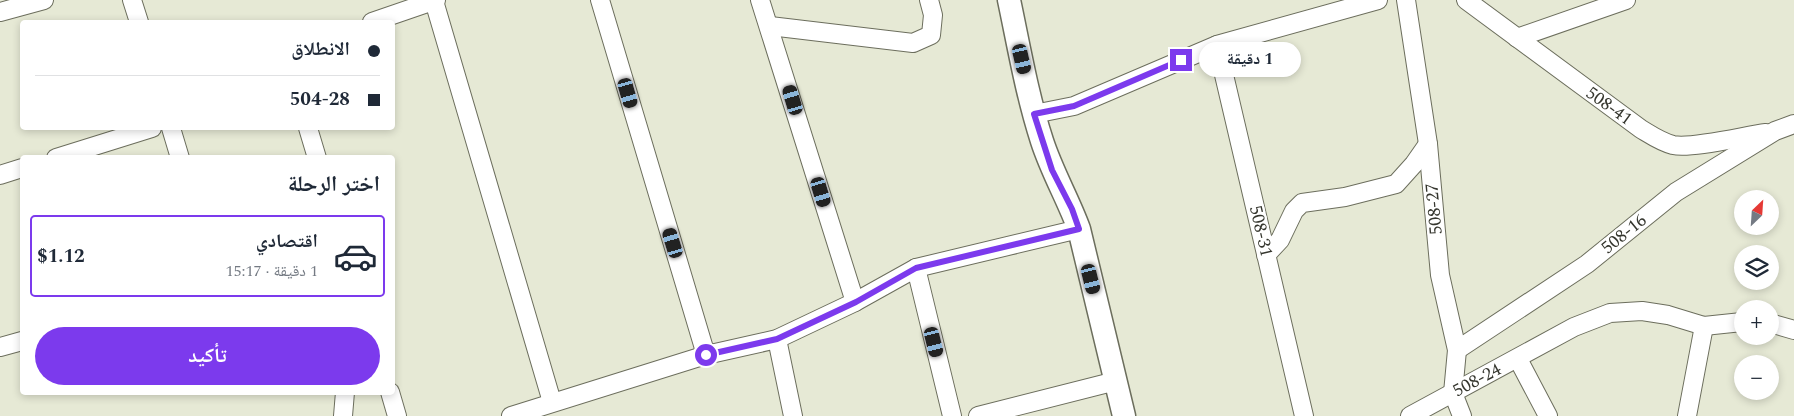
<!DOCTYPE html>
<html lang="ar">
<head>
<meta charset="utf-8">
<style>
  :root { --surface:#fff; --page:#f6f6f7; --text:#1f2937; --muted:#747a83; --line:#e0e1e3; --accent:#7c3aed }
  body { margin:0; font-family:Spectral,"Noto Naskh Arabic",serif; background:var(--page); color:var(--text); direction:rtl; height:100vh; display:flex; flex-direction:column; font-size:19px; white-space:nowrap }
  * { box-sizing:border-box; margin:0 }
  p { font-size:16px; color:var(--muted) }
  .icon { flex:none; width:28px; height:28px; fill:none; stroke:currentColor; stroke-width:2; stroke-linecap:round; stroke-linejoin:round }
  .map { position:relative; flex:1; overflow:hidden; direction:ltr }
  .panel { position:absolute; left:20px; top:155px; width:375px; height:240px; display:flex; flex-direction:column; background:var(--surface); border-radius:5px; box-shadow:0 2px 8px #0003; direction:rtl }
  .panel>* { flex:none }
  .top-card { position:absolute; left:20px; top:20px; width:375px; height:110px; border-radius:5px; box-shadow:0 2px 8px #0003; direction:rtl; display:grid; align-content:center; height:110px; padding:0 15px; background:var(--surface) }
  .needle { width:32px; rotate:25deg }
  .controls { position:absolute; left:1734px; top:190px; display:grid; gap:10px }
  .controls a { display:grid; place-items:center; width:45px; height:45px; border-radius:50%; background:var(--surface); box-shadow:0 2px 8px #0003; font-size:25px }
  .end { position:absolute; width:22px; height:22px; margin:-11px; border:6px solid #7c3aed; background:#fff; box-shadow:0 0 0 2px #fff }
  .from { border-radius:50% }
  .bubble { position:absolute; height:35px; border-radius:18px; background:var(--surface); box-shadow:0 2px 8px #0003; font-size:16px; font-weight:700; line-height:35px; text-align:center; direction:rtl }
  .car { position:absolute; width:15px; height:30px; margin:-15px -8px; border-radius:6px; box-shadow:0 0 4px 1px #0007; background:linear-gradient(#222 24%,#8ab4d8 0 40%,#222 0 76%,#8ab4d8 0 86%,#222 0) }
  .top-card b { display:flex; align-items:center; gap:18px; height:48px; font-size:19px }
  .top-card b+b { border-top:1px solid var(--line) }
  .top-card i { width:12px; height:12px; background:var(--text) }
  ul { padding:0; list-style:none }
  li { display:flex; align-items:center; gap:15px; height:82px; margin:0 10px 8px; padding:0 5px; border:2px solid transparent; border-radius:5px }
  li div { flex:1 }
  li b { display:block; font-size:19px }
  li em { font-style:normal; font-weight:700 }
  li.active { border-color:var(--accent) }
  li>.icon { width:45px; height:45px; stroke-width:1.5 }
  h2 { padding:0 15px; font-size:22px; line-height:60px }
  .action { display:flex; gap:10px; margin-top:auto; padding:10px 15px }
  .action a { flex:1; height:58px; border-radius:30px; background:var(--accent); color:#fff; font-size:20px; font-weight:700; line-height:58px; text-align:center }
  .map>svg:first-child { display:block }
</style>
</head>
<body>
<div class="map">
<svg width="1794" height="416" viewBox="0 0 1794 416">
  <rect width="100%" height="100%" fill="#e6e9d5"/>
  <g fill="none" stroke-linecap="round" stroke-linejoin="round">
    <g stroke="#6c6e5d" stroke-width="20">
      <g id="minor">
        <polyline points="132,0 139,22"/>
        <polyline points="600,0 706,355"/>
        <polyline points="760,0 855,302"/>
        <polyline points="1406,0 1428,144 1440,275 1457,350 1453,393 1462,416"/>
        <path d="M1466,0l175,129c10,6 20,13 32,16 19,4 71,-9 93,-12"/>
        <polyline points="434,1 552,402"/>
        <polyline points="0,12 44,0"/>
        <polyline points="372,22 436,0"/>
        <polyline points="770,26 913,43 931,35 933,15 929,0"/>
        <polyline points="1517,38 1626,0"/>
        <polyline points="1217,45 1304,416"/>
        <polyline points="1034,114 1074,106 1217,45 1378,0"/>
        <polyline points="171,128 180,158"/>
        <polyline points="308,128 317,158"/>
        <polyline points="56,158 152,128"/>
        <polyline points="0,175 22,168"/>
        <polyline points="1266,255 1280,240 1294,211 1302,203 1345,197 1396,184 1414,164 1428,144"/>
        <polyline points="916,268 952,416"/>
        <polyline points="1770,323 1794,330"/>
        <polyline points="777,339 793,416"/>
        <polyline points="0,347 22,341"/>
        <polyline points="1457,350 1587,264 1676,192 1775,131 1794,124"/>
        <polyline points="1518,359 1548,416"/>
        <polyline points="390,392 397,416"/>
        <polyline points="343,416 345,392"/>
        <polyline points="511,416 706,355 777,339 855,302 916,268 1079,229"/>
        <polyline points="978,416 1116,381"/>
        <polyline points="1410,416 1574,327 1610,313 1642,311 1668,315 1704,326 1742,322"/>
        <polyline points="1687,416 1704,326"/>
      </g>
    </g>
    <g stroke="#6c6e5d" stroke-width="25">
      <path id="tertiary" d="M1009,0c10,47 18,95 33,141 10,31 26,58 37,88l45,187"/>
    </g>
    <use href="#minor" stroke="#fff" stroke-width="18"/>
    <use href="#tertiary" stroke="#fff" stroke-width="22"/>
  </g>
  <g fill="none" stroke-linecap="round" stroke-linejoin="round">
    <polyline stroke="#7c3aed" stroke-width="6" points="706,355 777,339 856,302 916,268 1079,229 1072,209 1052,170 1034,114 1074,106 1181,60"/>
  </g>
  <g text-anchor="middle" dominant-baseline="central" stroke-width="4.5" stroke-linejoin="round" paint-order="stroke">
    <g font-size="18" fill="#35362e" stroke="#fff">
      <text transform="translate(1609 106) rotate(36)">508-41</text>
      <text transform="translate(1434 209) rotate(-95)">508-27</text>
      <text transform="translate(1261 231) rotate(77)">508-31</text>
      <text transform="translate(1624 234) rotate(-39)">508-16</text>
      <text transform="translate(1477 380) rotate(-28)">508-24</text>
    </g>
  </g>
</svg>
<div class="controls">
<a><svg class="needle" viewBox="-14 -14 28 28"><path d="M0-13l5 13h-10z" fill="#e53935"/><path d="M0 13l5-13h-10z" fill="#747a83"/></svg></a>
<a><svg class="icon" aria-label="layers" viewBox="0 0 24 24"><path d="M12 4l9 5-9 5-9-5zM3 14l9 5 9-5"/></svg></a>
<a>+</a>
<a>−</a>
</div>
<i class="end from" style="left:706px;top:355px"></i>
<i class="end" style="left:1181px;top:60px"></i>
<div class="bubble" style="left:1199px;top:42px;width:102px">1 دقيقة</div>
<i class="car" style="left:1022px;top:59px;rotate:167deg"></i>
<i class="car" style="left:628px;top:93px;rotate:164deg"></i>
<i class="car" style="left:793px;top:100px;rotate:343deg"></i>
<i class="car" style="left:821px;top:192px;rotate:163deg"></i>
<i class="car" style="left:673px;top:243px;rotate:343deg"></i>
<i class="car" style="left:1091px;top:279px;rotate:166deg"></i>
<i class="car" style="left:934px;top:342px;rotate:166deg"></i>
<div class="top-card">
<b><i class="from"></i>الانطلاق</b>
<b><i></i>504-28</b>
</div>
<section class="panel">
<h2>اختر الرحلة</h2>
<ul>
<li class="active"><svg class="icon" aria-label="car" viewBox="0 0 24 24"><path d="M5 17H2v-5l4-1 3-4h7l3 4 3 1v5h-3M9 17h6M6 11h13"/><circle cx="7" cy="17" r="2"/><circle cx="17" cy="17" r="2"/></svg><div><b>اقتصادي</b><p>1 دقيقة · 15:17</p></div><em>$1.12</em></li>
</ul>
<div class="action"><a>تأكيد</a></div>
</section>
</div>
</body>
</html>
